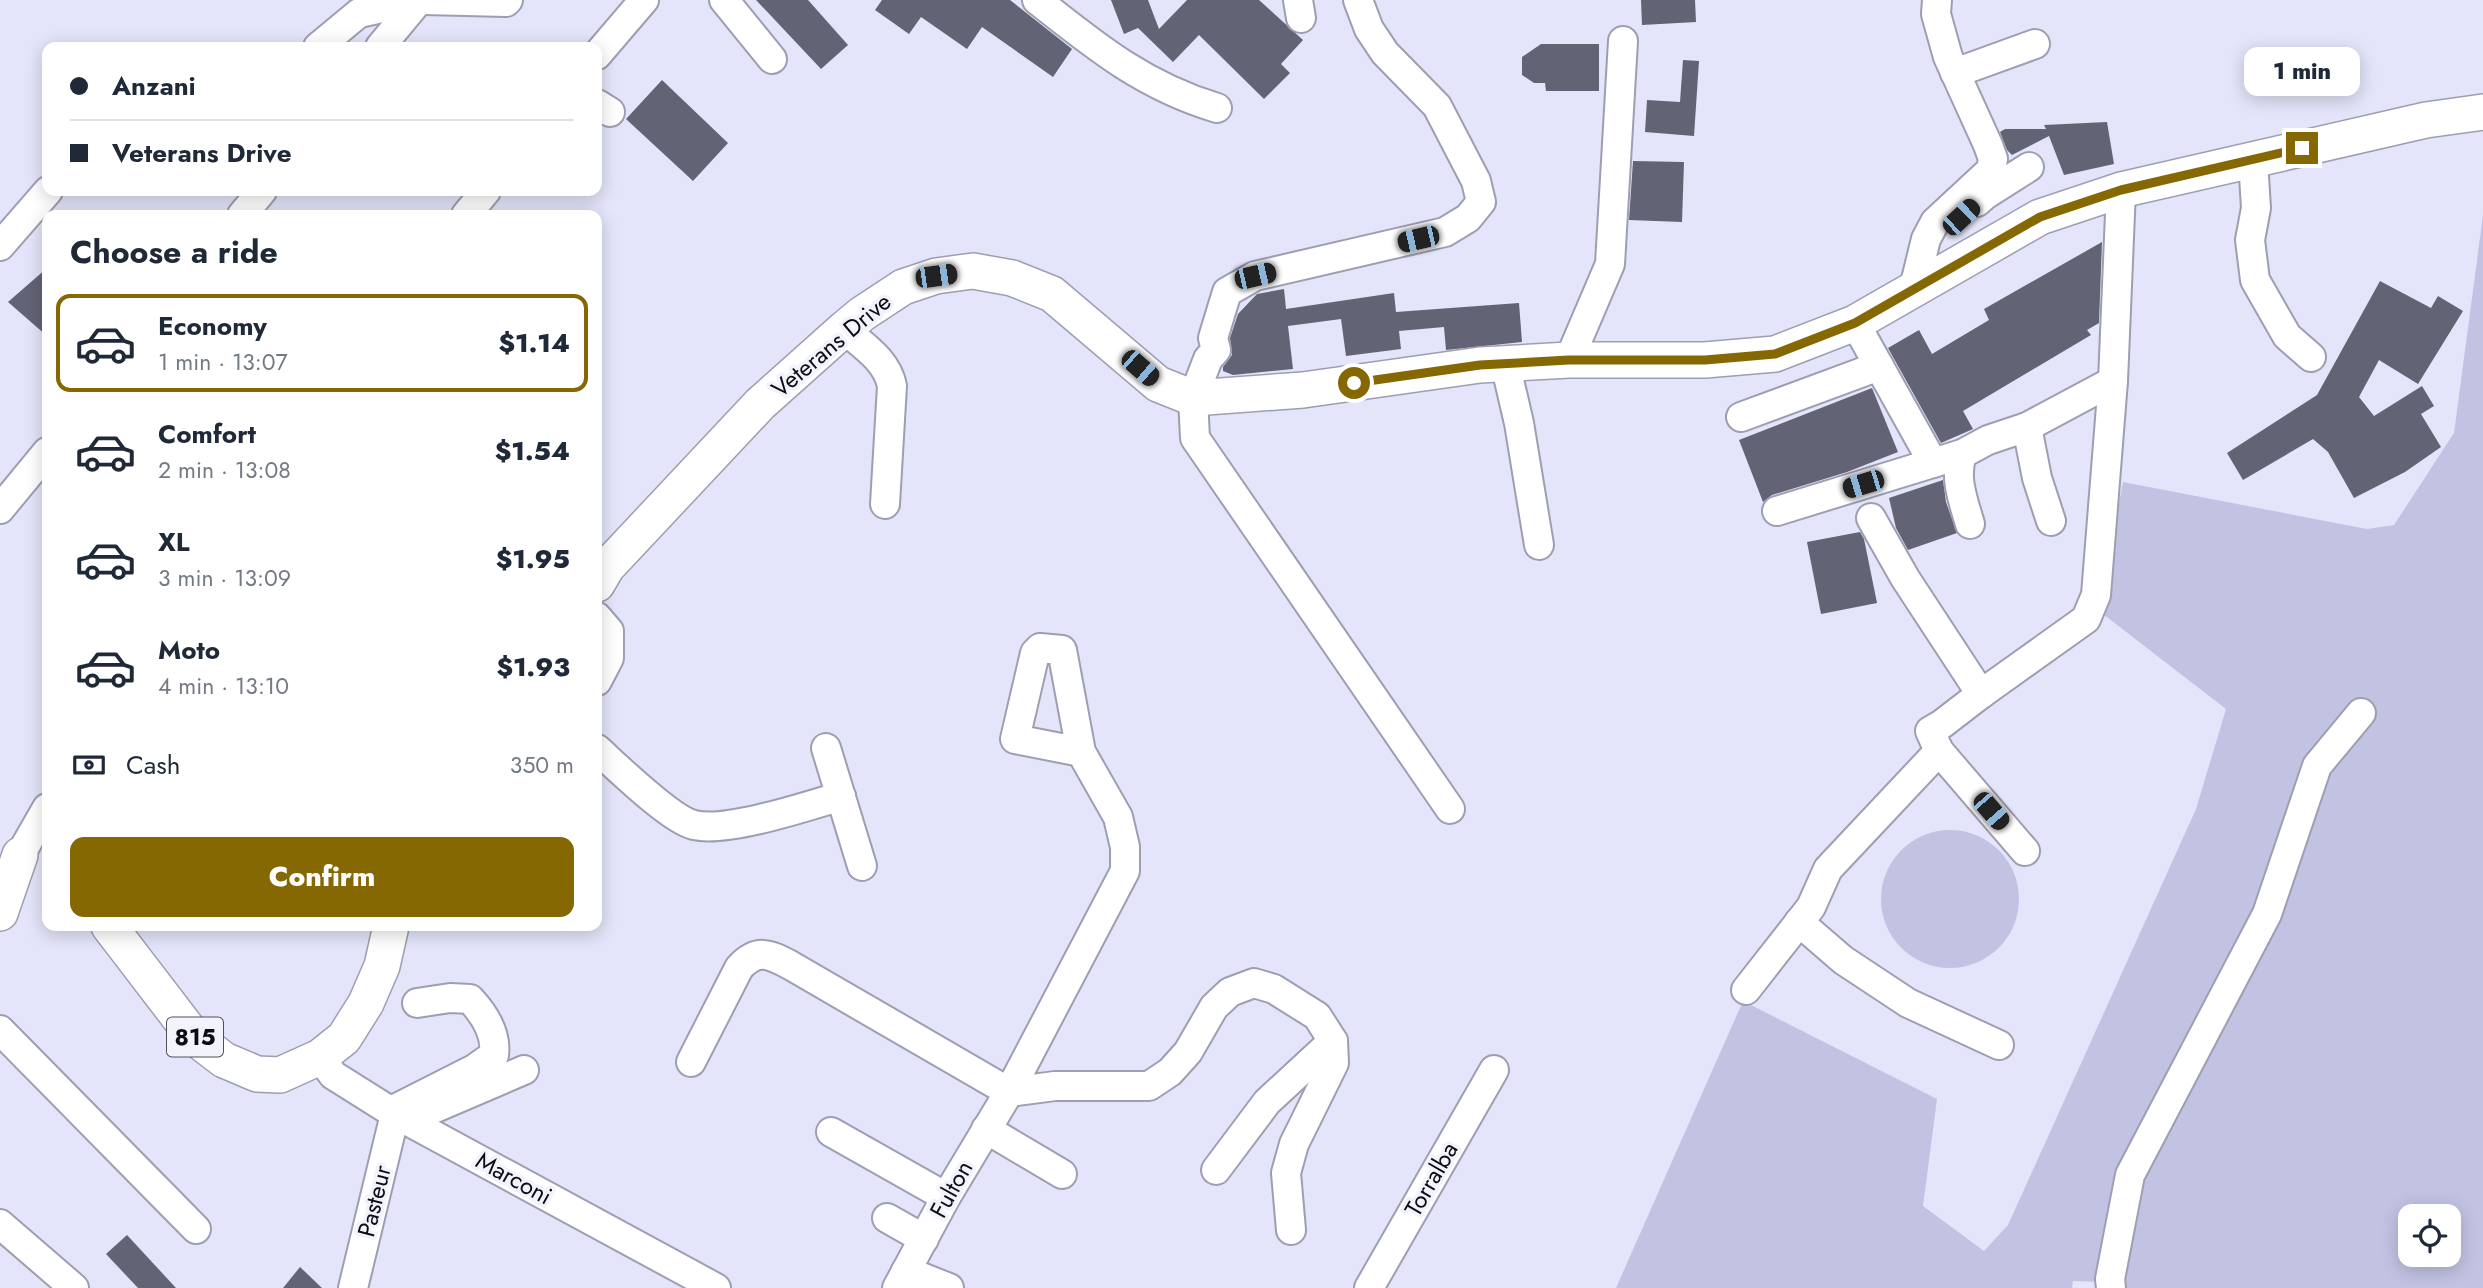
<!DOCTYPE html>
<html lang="en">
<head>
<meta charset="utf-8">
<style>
  :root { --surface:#fff; --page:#f2f2f3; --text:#1f2937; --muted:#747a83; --line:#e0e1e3; --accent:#856802 }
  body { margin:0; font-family:Jost,sans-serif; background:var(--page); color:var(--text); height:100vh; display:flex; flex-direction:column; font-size:26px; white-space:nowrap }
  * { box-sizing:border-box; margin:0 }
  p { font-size:23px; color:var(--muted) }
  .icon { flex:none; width:38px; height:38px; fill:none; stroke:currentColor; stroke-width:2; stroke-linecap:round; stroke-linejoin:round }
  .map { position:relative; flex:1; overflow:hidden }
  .sheet { position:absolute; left:42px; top:210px; width:560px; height:721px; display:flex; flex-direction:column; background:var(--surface); border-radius:14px; box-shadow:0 4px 18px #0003 }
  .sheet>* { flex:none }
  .guide { position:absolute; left:42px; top:42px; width:560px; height:154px; border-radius:14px; box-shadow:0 4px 18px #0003; display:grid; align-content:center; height:154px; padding:0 28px; background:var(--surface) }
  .controls { position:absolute; left:2398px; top:1204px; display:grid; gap:14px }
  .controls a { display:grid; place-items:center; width:63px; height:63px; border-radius:14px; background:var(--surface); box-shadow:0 4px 18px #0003; font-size:35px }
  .end { position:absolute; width:32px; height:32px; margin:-16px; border:9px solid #856802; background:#fff; box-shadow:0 0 0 4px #fff }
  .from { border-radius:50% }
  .bubble { position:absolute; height:49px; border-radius:14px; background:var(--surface); box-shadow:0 4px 18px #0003; font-size:23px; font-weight:800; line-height:49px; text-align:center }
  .car { position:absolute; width:21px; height:42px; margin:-21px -10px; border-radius:9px; box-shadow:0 0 5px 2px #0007; background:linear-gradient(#222 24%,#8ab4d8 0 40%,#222 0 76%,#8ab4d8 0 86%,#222 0) }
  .guide b { display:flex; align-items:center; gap:24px; height:66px; font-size:26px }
  .guide b+b { border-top:2px solid var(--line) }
  .guide i { width:18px; height:18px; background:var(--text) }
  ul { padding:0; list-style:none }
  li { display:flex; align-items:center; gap:21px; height:98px; margin:0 14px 10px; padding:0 14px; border:4px solid transparent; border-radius:14px }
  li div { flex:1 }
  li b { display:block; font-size:26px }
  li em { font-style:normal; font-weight:800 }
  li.selected { border-color:var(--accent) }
  li>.icon { width:63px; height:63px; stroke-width:1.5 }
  h2 { padding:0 28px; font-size:32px; line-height:84px }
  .pay { display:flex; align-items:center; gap:18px; height:77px; padding:0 28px; font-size:26px }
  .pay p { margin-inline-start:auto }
  .cta { display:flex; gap:14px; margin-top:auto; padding:14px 28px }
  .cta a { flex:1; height:80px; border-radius:14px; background:var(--accent); color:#fff; font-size:28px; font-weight:800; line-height:80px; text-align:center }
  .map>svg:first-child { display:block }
</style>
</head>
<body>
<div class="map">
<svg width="2483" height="1288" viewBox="0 0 2483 1288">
  <rect width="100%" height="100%" fill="#e4e4fa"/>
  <g fill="#c2c3e3" fill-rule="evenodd">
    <path d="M2483,215v1073h-372l-1,-9 20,-104 144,-264 48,-143 46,-54 -10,-8 -45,55 -51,147 -120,223 -22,52 -17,99 -30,-1 -1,7h-456l127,-287 194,98 -14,107 61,45 24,-26 188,-416 30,-100 -127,-98 24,-129 244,47 27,-4 60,-92zM2410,1216h38v39h-38z"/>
    <circle cx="1950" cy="899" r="69"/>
  </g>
  <g fill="#636376">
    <polygon points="756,0 808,0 848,45 821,69"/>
    <polygon points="882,0 1010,0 1072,49 1053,77 982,27 967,49 921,17 909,34 875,10"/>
    <polygon points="1111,0 1148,0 1159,29 1187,0 1259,0 1303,40 1281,64 1290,73 1264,99 1199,35 1173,62 1138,28 1124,34"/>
    <polygon points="1641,0 1695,0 1696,22 1642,25"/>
    <polygon points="1541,44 1599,44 1599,91 1546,91 1545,83 1534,83 1522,75 1522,57"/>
    <polygon points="1683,60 1699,61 1694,136 1645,132 1647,100 1680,102"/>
    <polygon points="662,80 728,143 693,181 626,119"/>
    <polygon points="2107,122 2114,164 2064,175 2049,136 2012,155 2007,150 2000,132 2005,129 2046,129 2044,125"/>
    <polygon points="1633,161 1684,162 1682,222 1629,220"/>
    <polygon points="2102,242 2099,323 2087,330 2091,335 1963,411 1973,429 1941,443 1888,348 1919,330 1932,354 1989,320 1984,309"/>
    <polygon points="47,268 47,336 8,302"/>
    <polygon points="2380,281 2431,308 2438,296 2463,311 2418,384 2379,360 2359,397 2374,416 2422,386 2434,406 2421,414 2441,447 2405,472 2354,498 2328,452 2313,439 2243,480 2227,453 2317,395"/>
    <polygon points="1284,289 1286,309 1394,293 1396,312 1519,303 1522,342 1446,350 1444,327 1399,331 1401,349 1346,356 1341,319 1288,326 1293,369 1233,375 1223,371 1223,367 1232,355 1230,338 1238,314 1257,294"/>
    <polygon points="1872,388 1898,452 1847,472 1772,495 1763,502 1739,440"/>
    <polygon points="1943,480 1946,502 1957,533 1908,550 1896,528 1889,498"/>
    <polygon points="1860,532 1864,539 1877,603 1821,614 1807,542"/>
    <polygon points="127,1235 176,1288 138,1288 106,1254"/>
    <polygon points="300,1267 322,1288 283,1288"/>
  </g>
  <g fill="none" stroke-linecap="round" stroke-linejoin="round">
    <g stroke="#9e9eb3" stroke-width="32">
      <g id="minor">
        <polyline points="424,0 506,2 508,0"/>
        <polyline points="724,0 772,59"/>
        <path d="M1037,0c59,47 107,86 180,108"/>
        <polyline points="1298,0 1301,18"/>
        <polyline points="1358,0 1369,29 1385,53 1437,106 1476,181 1481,202 1468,218 1445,232 1255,276 1227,292 1213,338 1216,350 1208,359 1193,398 1195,438 1450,809"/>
        <polyline points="318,47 359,13 418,0"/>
        <polyline points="380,47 419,0"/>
        <polyline points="597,55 644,0"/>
        <polyline points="1955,73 2035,44"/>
        <polyline points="597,104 610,112"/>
        <polyline points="2253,160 2256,208 2250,240 2255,280 2287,336 2311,357"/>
        <polyline points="1977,202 1985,195 2029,167"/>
        <polyline points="242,215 262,191"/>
        <polyline points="466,215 486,191"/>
        <polyline points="0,246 48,191"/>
        <polyline points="1914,288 1926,239 1935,222 1991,170 1993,159 1988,145 1948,57 1936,14 1937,0"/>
        <polyline points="1855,323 1933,463"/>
        <path d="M844,329c19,17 43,31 48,57l-7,118"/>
        <polyline points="1569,360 1610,264 1623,41"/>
        <polyline points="1505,363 1519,423 1539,545"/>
        <polyline points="1741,417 1879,366"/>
        <polyline points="2027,427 2037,478 2051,521"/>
        <path d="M1962,454c-8,24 1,46 8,70"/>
        <polyline points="0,509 47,452"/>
        <polyline points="1777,511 1962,454 1988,440 2027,427 2113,381"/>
        <polyline points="1871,518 1905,578 1981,694"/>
        <polyline points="597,617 609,631 609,658 597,681"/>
        <polyline points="826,748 862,866"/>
        <path d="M597,749c20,18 74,71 97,76 32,8 114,-19 147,-29"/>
        <polyline points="2025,851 1939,751 1930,731 1942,724 1981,694 2086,619 2096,595 2113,381 2121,190"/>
        <polyline points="20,855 47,808"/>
        <polyline points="1799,922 1843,960 1908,1003 1999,1045"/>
        <polyline points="1746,990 1811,907 1828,869 1939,751"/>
        <polyline points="0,1030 196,1229"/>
        <polyline points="320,1057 333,1075 395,1114 716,1288"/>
        <path d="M691,1062l48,-94c18,-20 30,-14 51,-3l219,127 46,-6h94l21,-14 18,-20 26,-45 16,-15 24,-9 20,6 43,27 16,25 1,22 -40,81 -8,29 5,57"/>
        <path d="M391,1111l83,-42 20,-14c3,-22 -10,-41 -24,-56l-20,-1 -33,5"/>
        <polyline points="426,1112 524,1070"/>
        <polyline points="986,1129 1062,1174"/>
        <polyline points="831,1132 946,1197"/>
        <polyline points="1216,1170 1267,1102 1333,1041"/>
        <polyline points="887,1218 924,1239"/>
        <polyline points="0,1224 74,1288"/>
        <polyline points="906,1271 949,1288"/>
        <polyline points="353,1288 395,1114"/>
        <polyline points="897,1288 946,1197 1009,1092 1125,871 1125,847 1118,817 1081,752 1062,650 1040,648 1035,653 1015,739 1081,752"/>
        <polyline points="1369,1288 1494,1070"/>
        <polyline points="2111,1288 2110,1279 2130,1175 2267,914 2317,766 2361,713"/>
      </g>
    </g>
    <g stroke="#9e9eb3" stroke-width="38">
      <g id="major">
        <polyline points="597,584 607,567 760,404 844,329 862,314 903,287 936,276 973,271 1012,278 1052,294 1158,384 1193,398 1303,390 1480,365 1569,360 1705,360 1775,354 1855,323 2040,217 2121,190 2426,120 2483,112"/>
        <polyline points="0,913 20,855"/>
        <polyline points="109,926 194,1037 224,1060 257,1074 280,1075 320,1057 344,1038 366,1003 382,966 391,926"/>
      </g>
    </g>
    <use href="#minor" stroke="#fff" stroke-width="28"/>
    <use href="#major" stroke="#fff" stroke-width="35"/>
  </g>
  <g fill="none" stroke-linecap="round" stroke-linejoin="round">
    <polyline stroke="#856802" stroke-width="9" points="1354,383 1480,365 1569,360 1705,360 1775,354 1855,323 2040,217 2121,190 2302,148"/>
  </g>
  <g text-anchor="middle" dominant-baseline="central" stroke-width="7" stroke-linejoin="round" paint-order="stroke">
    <rect fill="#f2f3fc" stroke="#515159" stroke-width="2" x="167" y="1017.5" width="56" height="39" rx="5"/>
    <g font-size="23" font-weight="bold" fill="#0c0c13">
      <text x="195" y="1037">815</text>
    </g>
    <g font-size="24" fill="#0c0c13" stroke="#f2f3fc">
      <text transform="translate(831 345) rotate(-40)">Veterans Drive</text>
      <text transform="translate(514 1178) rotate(29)">Marconi</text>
      <text transform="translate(1431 1179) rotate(-60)">Torralba</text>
      <text transform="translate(951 1189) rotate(-61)">Fulton</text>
      <text transform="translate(374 1201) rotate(-76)">Pasteur</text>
    </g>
  </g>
</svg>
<div class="controls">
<a><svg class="icon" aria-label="locate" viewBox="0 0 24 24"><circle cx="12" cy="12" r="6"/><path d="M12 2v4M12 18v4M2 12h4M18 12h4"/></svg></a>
</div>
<i class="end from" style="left:1354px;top:383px"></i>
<i class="end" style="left:2302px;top:148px"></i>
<div class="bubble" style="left:2244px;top:47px;width:116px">1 min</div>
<i class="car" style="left:1961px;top:217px;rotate:47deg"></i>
<i class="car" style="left:1418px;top:239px;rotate:257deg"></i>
<i class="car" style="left:936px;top:276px;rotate:82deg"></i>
<i class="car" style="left:1255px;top:276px;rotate:77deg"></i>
<i class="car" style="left:1140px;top:368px;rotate:131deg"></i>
<i class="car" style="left:1863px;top:484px;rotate:253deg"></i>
<i class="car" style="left:1991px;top:811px;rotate:139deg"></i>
<div class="guide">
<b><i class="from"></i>Anzani</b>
<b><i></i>Veterans Drive</b>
</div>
<section class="sheet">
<h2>Choose a ride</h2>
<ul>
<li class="selected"><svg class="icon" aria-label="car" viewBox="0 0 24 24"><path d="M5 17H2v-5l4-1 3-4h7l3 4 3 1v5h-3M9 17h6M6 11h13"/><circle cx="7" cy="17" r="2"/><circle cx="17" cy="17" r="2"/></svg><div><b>Economy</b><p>1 min · 13:07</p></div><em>$1.14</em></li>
<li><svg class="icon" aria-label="car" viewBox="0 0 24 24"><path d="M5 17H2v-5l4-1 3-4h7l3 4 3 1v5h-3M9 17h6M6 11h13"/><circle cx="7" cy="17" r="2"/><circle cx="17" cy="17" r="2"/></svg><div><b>Comfort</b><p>2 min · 13:08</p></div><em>$1.54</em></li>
<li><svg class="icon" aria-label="car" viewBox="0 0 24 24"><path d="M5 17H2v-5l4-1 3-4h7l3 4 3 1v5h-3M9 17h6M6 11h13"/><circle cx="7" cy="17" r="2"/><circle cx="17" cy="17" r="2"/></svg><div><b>XL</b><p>3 min · 13:09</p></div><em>$1.95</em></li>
<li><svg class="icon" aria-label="car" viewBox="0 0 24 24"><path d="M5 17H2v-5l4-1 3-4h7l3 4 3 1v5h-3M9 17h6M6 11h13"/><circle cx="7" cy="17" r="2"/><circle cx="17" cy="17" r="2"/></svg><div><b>Moto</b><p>4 min · 13:10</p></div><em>$1.93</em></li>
</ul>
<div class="pay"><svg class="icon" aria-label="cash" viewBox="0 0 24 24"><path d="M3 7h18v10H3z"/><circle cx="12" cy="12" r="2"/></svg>Cash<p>350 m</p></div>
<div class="cta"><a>Confirm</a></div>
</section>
</div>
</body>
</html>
